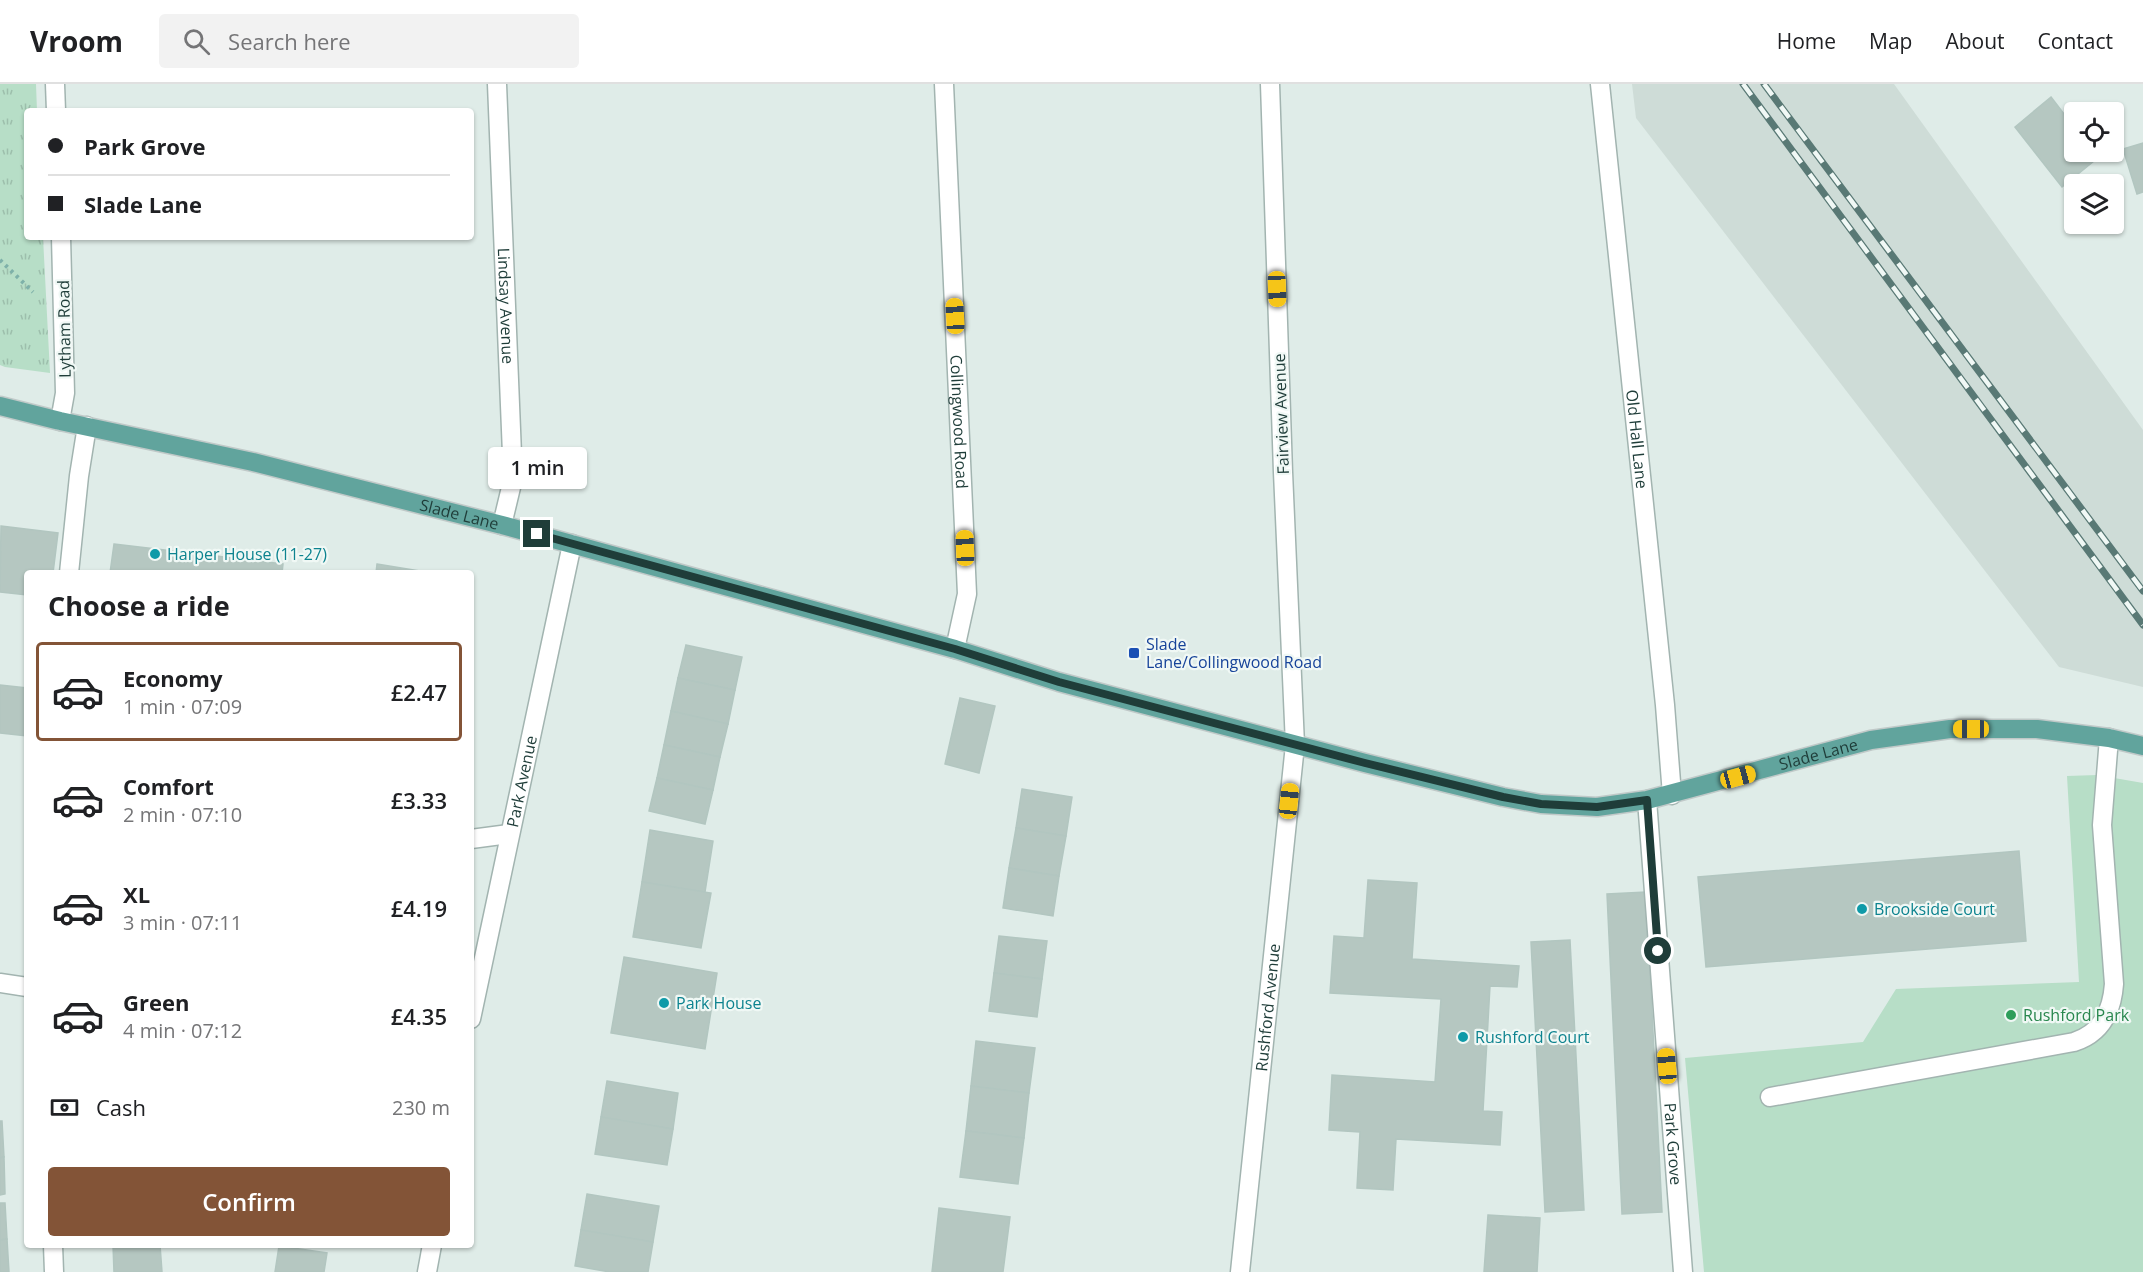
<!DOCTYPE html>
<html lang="en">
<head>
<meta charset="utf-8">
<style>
  :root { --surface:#fff; --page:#f2f2f2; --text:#202124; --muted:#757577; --line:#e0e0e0; --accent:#835437 }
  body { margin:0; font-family:"Open Sans",sans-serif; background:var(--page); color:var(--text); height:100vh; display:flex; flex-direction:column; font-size:22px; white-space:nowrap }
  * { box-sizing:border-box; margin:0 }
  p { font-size:20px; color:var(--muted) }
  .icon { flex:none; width:33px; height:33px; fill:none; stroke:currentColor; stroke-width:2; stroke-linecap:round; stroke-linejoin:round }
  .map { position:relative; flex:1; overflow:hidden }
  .panel { position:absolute; left:24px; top:486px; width:450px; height:678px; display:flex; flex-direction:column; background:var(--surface); border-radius:6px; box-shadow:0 2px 4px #0004 }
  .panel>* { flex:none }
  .top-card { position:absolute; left:24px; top:24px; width:450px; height:132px; border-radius:6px; box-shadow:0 2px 4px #0004; display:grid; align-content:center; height:132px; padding:0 24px; background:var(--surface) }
  .controls { position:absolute; left:2064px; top:18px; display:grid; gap:12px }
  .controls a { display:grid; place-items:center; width:60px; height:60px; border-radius:6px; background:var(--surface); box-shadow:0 2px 4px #0004; font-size:30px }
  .end { position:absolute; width:27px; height:27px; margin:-14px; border:8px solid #1f3d39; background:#fff; box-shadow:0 0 0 3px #fff }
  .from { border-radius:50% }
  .bubble { position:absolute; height:42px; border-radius:6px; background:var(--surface); box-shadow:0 2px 4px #0004; font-size:20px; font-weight:600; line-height:42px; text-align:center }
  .car { position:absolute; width:18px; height:36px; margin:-18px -9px; border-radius:8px; box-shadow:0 0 4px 2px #0007; background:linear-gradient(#f5c518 24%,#345 0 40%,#f5c518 0 76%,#345 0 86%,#f5c518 0) }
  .top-card b { display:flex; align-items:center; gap:21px; height:57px; font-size:22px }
  .top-card b+b { border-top:2px solid var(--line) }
  .top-card i { width:15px; height:15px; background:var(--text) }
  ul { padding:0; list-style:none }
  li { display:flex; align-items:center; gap:18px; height:99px; margin:0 12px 9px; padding:0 12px; border:3px solid transparent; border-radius:6px }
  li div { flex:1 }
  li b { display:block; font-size:22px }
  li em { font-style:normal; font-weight:600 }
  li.on { border-color:var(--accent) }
  li>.icon { width:54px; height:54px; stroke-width:1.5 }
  h2 { padding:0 24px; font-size:27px; line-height:72px }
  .pay { display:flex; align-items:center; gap:15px; height:66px; padding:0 24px; font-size:22px }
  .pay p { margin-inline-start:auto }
  .action { display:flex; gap:12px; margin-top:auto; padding:12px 24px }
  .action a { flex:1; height:69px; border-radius:6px; background:var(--accent); color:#fff; font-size:24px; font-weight:600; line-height:69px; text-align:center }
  header { display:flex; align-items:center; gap:36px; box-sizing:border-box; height:84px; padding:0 30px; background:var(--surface); border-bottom:2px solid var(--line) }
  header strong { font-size:28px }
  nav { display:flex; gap:33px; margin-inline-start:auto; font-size:21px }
  .search { width:420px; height:54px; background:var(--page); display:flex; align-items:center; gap:15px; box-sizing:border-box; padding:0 21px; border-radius:6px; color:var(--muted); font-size:22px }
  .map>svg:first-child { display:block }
</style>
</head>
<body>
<header>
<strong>Vroom</strong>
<div class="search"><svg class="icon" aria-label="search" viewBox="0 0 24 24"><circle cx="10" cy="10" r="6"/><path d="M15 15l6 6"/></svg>Search here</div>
<nav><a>Home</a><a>Map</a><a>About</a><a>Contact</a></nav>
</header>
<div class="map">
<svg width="2143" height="1188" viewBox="0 0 2143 1188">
  <defs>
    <pattern id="park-tufts" width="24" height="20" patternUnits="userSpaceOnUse" patternTransform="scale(1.5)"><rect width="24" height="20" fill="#b7dec7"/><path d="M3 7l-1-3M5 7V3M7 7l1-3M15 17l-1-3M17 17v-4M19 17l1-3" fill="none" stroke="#9dbfac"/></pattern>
  </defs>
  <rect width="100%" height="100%" fill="#dfece8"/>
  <polygon fill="#cedcd7" points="1632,0 1894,0 2143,346 2143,603 2059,583 1636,34"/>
  <polygon fill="#b7dec7" points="2097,691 2143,699 2143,1188 1704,1188 1685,974 1863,958 1896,905 2079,898 2067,692"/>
  <polygon fill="url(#park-tufts)" points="0,0 36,0 37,27 27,27 27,153 43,153 50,289 5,283 0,281"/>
  <g fill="#b5c7c1" stroke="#b2c6c0" stroke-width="1.5">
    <polygon points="2051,13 2074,43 2074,68 2095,68 2099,73 2062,103 2015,43"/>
    <polygon points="2143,59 2143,108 2137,110 2123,65"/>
    <polygon points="1,442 58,449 53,489 27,489 27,511 0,508"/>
    <polygon points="114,460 283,480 282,489 110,489"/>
    <polygon points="377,480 432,489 376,489"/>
    <polygon points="686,561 742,573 735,606 678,594"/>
    <polygon points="678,594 735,606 728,640 671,627"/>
    <polygon points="0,601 27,604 27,652 0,649"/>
    <polygon points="960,614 995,622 979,689 945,680"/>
    <polygon points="671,627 728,640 720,673 664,661"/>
    <polygon points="664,661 720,673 713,706 657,694"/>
    <polygon points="657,694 713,706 705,740 649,727"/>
    <polygon points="1022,705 1072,713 1066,752 1016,744"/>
    <polygon points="1016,744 1066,752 1059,792 1009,784"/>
    <polygon points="650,746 713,757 705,808 642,798"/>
    <polygon points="2019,767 2026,857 1706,883 1698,793"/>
    <polygon points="1009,784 1059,792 1053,832 1003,824"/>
    <polygon points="1368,796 1417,799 1412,875 1519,882 1517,903 1490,902 1483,1027 1502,1028 1500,1061 1396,1055 1393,1106 1357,1104 1360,1048 1329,1046 1332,991 1435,998 1441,915 1330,909 1334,852 1364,854"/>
    <polygon points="642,798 711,809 701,864 633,853"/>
    <polygon points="1646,808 1662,1128 1622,1130 1607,810"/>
    <polygon points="999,852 1047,857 1042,895 994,889"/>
    <polygon points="1570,856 1584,1126 1545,1128 1531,858"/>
    <polygon points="624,873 717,889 705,965 611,949"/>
    <polygon points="994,889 1042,895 1037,933 989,927"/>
    <polygon points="976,957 1035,964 1029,1009 971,1002"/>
    <polygon points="607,997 678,1009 673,1045 601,1033"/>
    <polygon points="971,1002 1029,1009 1024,1054 966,1047"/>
    <polygon points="601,1033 673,1045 667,1081 595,1070"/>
    <polygon points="0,1037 2,1037 4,1073 0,1074"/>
    <polygon points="966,1047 1024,1054 1018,1100 960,1093"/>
    <polygon points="4,1073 5,1110 0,1111 0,1074"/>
    <polygon points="587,1110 659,1122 653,1158 581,1146"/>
    <polygon points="0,1119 5,1119 7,1155 0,1156"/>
    <polygon points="939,1124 1010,1133 1003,1188 932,1188"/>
    <polygon points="1488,1131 1540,1134 1537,1188 1484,1188"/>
    <polygon points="581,1146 653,1158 648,1188 610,1188 575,1182"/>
    <polygon points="7,1155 9,1188 0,1188 0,1156"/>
    <polygon points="113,1161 160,1161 162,1188 114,1188"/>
    <polygon points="279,1162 327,1169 324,1188 275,1188"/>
  </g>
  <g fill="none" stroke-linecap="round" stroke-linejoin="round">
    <g stroke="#a2b4b0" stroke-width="21">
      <g id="minor">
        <polyline points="55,0 56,27"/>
        <path id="s1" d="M497,0l16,395 -11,46"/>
        <path id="s2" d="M944,0l23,510 -12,55"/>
        <path id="s3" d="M1600,0l65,621 7,90"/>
        <polyline points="60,337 65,309 61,153"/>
        <polyline points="69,489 79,392 87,342"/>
        <path id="s4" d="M1647,716l36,472"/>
        <polyline points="471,755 509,750"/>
        <polyline points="0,899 27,903"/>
        <path id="s5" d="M471,935l101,-475"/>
        <path d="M1770,1013l304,-55c28,-9 38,-31 40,-58l-12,-159 7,-87"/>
        <polyline points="53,1161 54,1188"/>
        <polyline points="427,1188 432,1161"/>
        <path id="s6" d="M1240,1188l55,-527 -12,-273 -13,-388"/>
      </g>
    </g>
    <g stroke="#c0c9c8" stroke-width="21">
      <g id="major">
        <path id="s7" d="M0,322l60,15 193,41 249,63 453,124 104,33 306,81 138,34 38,7 56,3 50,-7 224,-60 79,-11h87l72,9 34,8"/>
      </g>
    </g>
    <polyline stroke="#7eb1a9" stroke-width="4" stroke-dasharray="3 4.5" stroke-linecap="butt" points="0,176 33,208"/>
    <use href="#minor" stroke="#fff" stroke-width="18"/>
    <use href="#major" stroke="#61a49d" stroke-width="18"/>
    <g stroke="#597975" stroke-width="7">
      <g id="rail">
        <polyline points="1743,0 2143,541"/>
        <polyline points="1764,0 2143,507"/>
      </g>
    </g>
    <use href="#rail" stroke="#f0f8f5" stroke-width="4.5" stroke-dasharray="14" stroke-linecap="butt"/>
  </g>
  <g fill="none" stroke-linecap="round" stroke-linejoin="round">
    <polyline stroke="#1f3d39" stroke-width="8" points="537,450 955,565 1059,598 1365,679 1503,713 1541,720 1597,723 1647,716 1658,867"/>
  </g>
  <g fill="#0f9aa8" stroke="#f0f8f5" stroke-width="2">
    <circle cx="155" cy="470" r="6"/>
    <circle cx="1862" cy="825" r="6"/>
    <circle cx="664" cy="919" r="6"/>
    <circle cx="1463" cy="953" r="6"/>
  </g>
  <rect fill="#1a4fb4" stroke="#f0f8f5" stroke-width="2" x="1128" y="563" width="12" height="12" rx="3"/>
  <circle fill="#2e9e5b" stroke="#f0f8f5" stroke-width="2" cx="2011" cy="931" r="6"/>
  <g text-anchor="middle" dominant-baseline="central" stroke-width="4.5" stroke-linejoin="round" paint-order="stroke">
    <g font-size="16" fill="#1f3d39" stroke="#f0f8f5">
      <text stroke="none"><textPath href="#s1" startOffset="222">Lindsay Avenue</textPath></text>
      <text transform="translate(64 245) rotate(-91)">Lytham Road</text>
      <text transform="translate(1281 330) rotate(-92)">Fairview Avenue</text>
      <text stroke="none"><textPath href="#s2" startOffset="338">Collingwood Road</textPath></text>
      <text stroke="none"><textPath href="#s3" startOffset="357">Old Hall Lane</textPath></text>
      <text stroke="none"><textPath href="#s7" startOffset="472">Slade Lane</textPath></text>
      <text stroke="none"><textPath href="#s7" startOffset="1876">Slade Lane</textPath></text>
      <text stroke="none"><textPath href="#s5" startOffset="243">Park Avenue</textPath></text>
      <text stroke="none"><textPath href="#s6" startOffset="266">Rushford Avenue</textPath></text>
      <text stroke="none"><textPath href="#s4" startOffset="345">Park Grove</textPath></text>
    </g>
    <g font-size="16" fill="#0d838f" stroke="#f0f8f5" text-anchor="start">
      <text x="167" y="470">Harper House (11-27)</text>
      <text x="1874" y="825">Brookside Court</text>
      <text x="676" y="919">Park House</text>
      <text x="1475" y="953">Rushford Court</text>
    </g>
    <g font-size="16" fill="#164399" stroke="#f0f8f5" text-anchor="start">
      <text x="1146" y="560">Slade<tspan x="1146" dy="18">Lane/Collingwood Road</tspan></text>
    </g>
    <g font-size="16" fill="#27864d" stroke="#f0f8f5" text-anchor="start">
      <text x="2023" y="931">Rushford Park</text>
    </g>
  </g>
</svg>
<div class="controls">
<a><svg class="icon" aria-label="locate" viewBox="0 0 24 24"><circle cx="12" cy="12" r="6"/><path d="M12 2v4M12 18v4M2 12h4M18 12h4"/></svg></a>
<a><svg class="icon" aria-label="layers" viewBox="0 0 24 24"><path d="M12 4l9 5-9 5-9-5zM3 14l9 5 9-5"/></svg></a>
</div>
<i class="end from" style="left:1658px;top:867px"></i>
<i class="end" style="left:537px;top:450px"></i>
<div class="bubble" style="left:488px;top:363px;width:99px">1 min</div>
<i class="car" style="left:1277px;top:205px;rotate:178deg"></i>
<i class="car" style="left:955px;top:232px;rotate:357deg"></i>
<i class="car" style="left:965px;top:464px;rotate:358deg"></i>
<i class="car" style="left:1971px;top:645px;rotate:270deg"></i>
<i class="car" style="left:1738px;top:693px;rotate:75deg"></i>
<i class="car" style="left:1289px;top:717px;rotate:6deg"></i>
<i class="car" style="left:1667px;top:982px;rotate:355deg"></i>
<div class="top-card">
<b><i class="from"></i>Park Grove</b>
<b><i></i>Slade Lane</b>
</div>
<section class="panel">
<h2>Choose a ride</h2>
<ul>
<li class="on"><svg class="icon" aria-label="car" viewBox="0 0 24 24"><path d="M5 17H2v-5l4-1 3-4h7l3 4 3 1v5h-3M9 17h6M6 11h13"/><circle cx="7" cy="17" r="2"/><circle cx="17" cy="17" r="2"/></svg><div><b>Economy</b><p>1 min · 07:09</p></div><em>£2.47</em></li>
<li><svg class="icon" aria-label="car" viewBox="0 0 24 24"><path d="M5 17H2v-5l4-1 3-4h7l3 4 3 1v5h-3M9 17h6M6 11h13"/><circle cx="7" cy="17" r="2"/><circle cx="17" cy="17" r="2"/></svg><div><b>Comfort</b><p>2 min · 07:10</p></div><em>£3.33</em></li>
<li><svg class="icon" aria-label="car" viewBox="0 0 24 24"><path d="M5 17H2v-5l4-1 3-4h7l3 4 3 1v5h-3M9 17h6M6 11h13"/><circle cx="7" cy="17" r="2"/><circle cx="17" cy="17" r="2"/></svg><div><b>XL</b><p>3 min · 07:11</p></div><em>£4.19</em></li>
<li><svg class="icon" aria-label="car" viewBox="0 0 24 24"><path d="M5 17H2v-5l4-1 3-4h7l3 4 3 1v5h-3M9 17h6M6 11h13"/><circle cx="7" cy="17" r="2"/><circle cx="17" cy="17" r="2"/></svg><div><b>Green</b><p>4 min · 07:12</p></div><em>£4.35</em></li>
</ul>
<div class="pay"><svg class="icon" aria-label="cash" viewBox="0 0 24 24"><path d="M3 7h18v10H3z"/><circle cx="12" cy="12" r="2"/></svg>Cash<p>230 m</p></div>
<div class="action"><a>Confirm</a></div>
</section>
</div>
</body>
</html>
